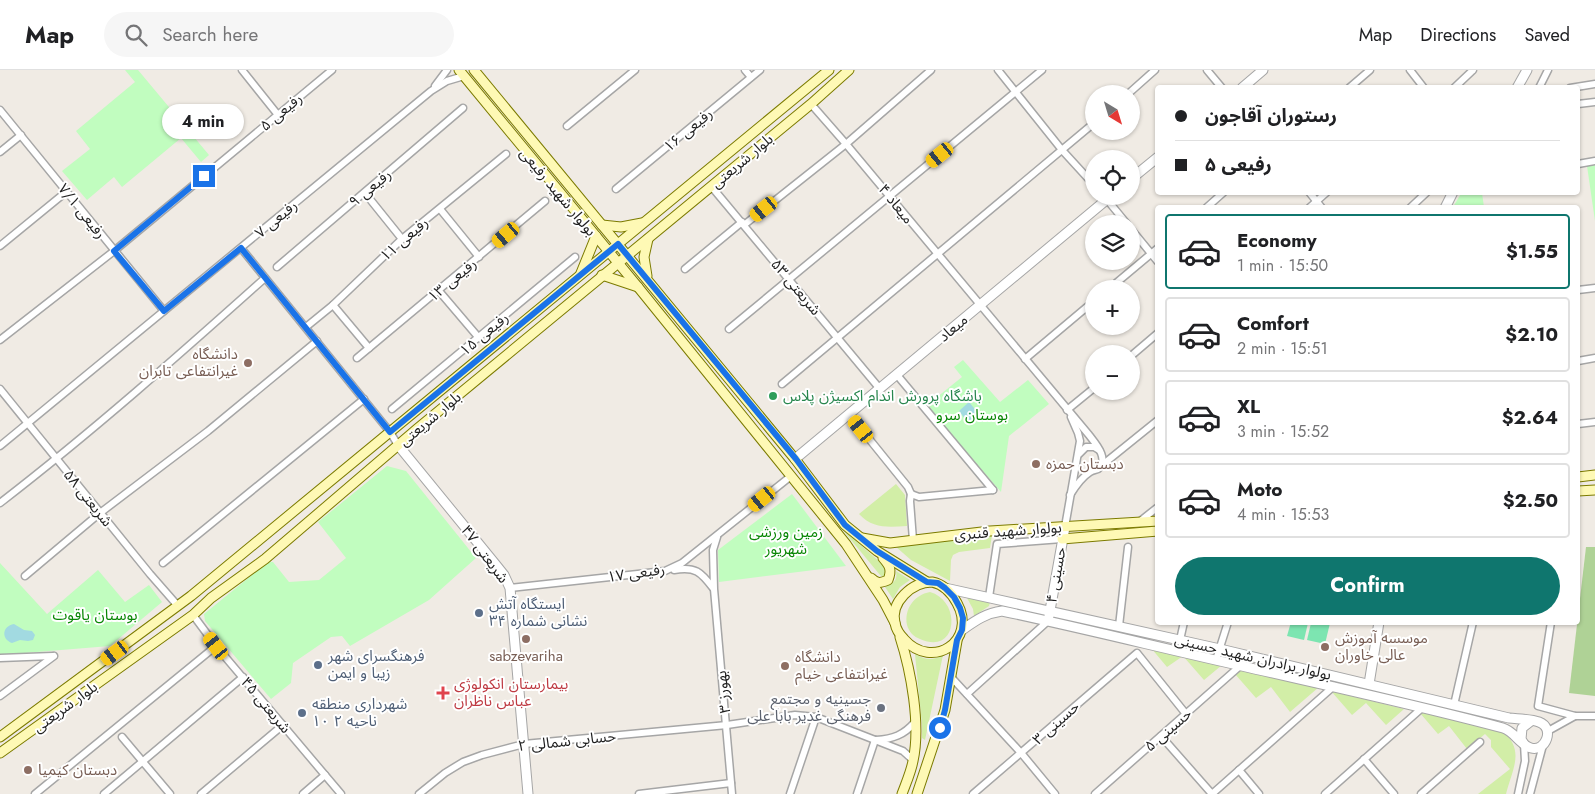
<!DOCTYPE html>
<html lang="en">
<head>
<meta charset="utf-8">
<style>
  :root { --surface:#fff; --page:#f6f6f6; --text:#202124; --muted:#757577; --line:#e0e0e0; --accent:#0f766e }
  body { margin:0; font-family:Jost,"Noto Sans Arabic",sans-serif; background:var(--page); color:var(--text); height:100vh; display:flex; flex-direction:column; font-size:19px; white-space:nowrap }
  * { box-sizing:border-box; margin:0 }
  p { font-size:16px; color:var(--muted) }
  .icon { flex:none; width:28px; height:28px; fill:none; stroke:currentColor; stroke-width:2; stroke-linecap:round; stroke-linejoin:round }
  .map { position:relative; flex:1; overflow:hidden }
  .panel { position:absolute; left:1155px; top:135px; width:425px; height:420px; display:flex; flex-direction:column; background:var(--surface); border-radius:5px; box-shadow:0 1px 4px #0004 }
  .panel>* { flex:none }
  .top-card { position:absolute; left:1155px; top:15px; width:425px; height:110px; border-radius:5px; box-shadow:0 1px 4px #0004; display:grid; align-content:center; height:110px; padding:0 20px; background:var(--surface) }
  .needle { width:32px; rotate:142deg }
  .buttons { position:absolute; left:1085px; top:15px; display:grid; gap:10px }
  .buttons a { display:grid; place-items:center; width:55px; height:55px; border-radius:50%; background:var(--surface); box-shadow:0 1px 4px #0004; font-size:25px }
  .end { position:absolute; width:22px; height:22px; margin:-11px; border:6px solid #1a73e8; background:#fff; box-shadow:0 0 0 2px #fff }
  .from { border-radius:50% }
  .bubble { position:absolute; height:35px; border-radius:18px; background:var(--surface); box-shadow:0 1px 4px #0004; font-size:16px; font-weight:700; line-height:35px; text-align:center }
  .car { position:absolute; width:15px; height:30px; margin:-15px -8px; border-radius:6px; box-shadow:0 0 4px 1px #0007; background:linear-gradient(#f5c518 24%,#345 0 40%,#f5c518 0 76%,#345 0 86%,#f5c518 0) }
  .top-card b { display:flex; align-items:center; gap:18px; height:48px; font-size:19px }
  .top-card b+b { border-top:1px solid var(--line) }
  .top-card i { width:12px; height:12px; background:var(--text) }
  ul { padding:9px 0 0; list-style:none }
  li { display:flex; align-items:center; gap:15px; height:75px; margin:0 10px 8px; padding:0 10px; border:2px solid var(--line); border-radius:5px }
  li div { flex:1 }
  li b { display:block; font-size:19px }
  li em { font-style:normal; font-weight:700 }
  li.current { border-color:var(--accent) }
  li>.icon { width:45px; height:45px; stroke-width:1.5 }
  .primary-button { display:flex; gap:10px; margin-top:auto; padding:10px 20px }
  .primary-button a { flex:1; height:58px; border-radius:30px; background:var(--accent); color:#fff; font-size:20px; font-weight:700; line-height:58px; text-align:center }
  header { display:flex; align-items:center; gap:30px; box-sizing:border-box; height:70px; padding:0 25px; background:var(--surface); border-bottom:1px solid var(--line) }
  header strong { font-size:24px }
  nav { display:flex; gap:28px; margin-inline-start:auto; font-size:18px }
  .search { width:350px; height:45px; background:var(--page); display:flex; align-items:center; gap:12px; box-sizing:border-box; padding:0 18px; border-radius:28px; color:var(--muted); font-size:19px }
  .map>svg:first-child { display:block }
</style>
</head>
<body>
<header>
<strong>Map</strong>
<div class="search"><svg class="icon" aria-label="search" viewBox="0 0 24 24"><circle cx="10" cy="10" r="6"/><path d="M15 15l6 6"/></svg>Search here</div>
<nav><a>Map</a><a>Directions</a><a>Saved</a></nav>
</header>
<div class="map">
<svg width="1595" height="724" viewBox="0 0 1595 724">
  <rect width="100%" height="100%" fill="#f0ebe4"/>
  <g fill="#d2eea7">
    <path d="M896,414l9,11 2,31c-19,1 -34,3 -48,-12z"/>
    <polygon points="842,459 888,499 887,507 883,507 880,505"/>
    <polygon points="992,465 990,478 959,482 953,485 951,490 950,511 911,490 895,476"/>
    <path d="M896,501l14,9 -10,7 -7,12 -8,-12c8,-3 13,-7 11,-16z"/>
    <path d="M930,522c32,9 28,64 -10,47 -6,-2 -11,-7 -13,-14 -3,-16 7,-30 23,-33z"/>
    <polygon points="967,528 990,532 989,536 974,546 973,539"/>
    <polygon points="1151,578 1222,595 1204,610 1183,586 1167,597"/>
    <path d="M915,584c11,6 17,7 28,1l-18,85 -3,-2v-13z"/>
    <polygon points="1241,600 1319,617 1290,642 1271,617 1256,628 1235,604"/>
    <polygon points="1331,621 1404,639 1386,655 1366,633 1352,645"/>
    <path d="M1422,641l78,18c26,20 13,38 6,65h-28l32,-25 -19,-22v-7l-6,-6 -18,15 -18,-23 -11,8 -18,-21z"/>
  </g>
  <polygon fill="#afd296" points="1586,477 1595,477 1595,626 1569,623"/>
  <g fill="#c1fdbf">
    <polygon points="125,0 138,0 209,85 201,92 181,68 122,117 114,107 87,130 62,101 90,79 76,61 135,12"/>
    <polygon points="1595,95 1595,151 1587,96"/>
    <polygon points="1462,122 1482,123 1484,137 1453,137"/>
    <polygon points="963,290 1000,332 1028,310 1049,334 1009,366 1001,422 926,336 962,307 954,297"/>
    <polygon points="387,396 406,401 476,488 429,530 350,576 342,566 331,567 293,593 291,613 271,629 205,551 204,544 268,492 273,492 289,512 319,510 346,488 318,452"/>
    <polygon points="792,424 846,496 719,512 718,480"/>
    <polygon points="0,493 47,544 98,500 125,532 149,515 162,532 110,576 0,585"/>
  </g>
  <g fill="#7de5b1">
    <polygon points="1291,552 1308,553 1304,570 1287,566"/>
    <polygon points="1311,553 1330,553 1325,574 1307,570"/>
  </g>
  <g fill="#a2dae1">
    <polygon points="969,332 979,344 968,353 959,341"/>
    <path d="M14,554l10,6 8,1 3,4 -2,5 -5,1 -8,-1 -8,3c-11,-4 -10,-17 2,-19z"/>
  </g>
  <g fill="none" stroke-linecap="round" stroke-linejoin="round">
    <g stroke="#a6a6a6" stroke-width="9">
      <g id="minor">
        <polyline points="242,0 278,45"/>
        <polyline points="745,0 751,7"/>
        <polyline points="998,0 1062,80 1094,115"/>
        <polyline points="1207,0 1222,18"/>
        <polyline points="1410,0 1424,18"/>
        <polyline points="435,16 447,0"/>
        <polyline points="1349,18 1370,0"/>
        <polyline points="1454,18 1473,0"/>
        <polyline points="1539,18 1548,0"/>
        <polyline points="1570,18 1595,14"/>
        <polyline points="1128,24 1155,0"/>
        <path d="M811,34l35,40 243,291c6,8 21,24 9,34 -2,1 -5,1 -8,3 -8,5 -15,15 -20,23"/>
        <polyline points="1578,34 1595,32"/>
        <polyline points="0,40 164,241"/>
        <polyline points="567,56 635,0"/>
        <polyline points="0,82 21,65"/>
        <polyline points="1578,94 1595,91"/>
        <polyline points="711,116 880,319"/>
        <polyline points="616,119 760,0"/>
        <polyline points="1309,122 1322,138"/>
        <polyline points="365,123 402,169"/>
        <polyline points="1104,126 1127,154"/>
        <polyline points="1206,138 1224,122"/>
        <polyline points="1309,138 1327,122"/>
        <polyline points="1410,138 1427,122"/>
        <polyline points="440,139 479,187"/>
        <polyline points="1131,159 1158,192"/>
        <polyline points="0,176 66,122"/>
        <polyline points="241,178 390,362 398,375"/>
        <polyline points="277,197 463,38"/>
        <polyline points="685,199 742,152 744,155 846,74 931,0"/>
        <polyline points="1109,219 1158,178"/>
        <polyline points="1578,220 1595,218"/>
        <polyline points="439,221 479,268"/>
        <polyline points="333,235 369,278"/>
        <polyline points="306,257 333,235 402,169 506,84"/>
        <polyline points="729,259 1042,0"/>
        <polyline points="0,270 114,181 332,0"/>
        <polyline points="1131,286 1158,263"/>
        <polyline points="357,288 545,131"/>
        <polyline points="1025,289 1094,231"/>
        <polyline points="1578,291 1595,288"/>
        <polyline points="897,305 993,420"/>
        <polyline points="782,314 1094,53"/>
        <polyline points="0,319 150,504 178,536"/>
        <polyline points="392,339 575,187"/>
        <polyline points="1067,340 1094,318"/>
        <polyline points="849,344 908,417 911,424"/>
        <polyline points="1578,354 1595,352"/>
        <polyline points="0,376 431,21 447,11 464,6"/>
        <polyline points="1079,384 1086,377 1094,377 1099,380"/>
        <polyline points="1101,396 1158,350"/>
        <polyline points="911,424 919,427 993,420"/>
        <polyline points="911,424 910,431 913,470"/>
        <path d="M0,433c92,-71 179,-148 265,-225"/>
        <polyline points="1139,452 1158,437"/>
        <polyline points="1065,457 1080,371 1078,363 1071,347"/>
        <polyline points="717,467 713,480 714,519 732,724"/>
        <polyline points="163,493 364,329"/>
        <path d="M674,500c21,-4 27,2 39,18"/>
        <polyline points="25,506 100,443 208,361 317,271"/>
        <polyline points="510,518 665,501 682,493 791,406"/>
        <polyline points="989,527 997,474 1062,469"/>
        <polyline points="193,545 216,576 341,724"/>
        <polyline points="1551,552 1538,636 1575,646"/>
        <polyline points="1119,556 1128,477"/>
        <polyline points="1180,570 1184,552"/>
        <polyline points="0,588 53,586"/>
        <polyline points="1216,590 1228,552"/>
        <polyline points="951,607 1022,684 1055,724"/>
        <polyline points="967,624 1048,551"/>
        <polyline points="0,626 54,586"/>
        <polyline points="1454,635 1473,552"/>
        <polyline points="1548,661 1575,646 1595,646"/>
        <polyline points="1161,666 1212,724"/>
        <polyline points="122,667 170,724"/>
        <path d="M876,670c17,-1 28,-5 39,-18"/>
        <polyline points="1364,689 1394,724"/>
        <polyline points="1239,700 1259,724"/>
        <polyline points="35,724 216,576"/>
        <polyline points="104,724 243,607"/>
        <polyline points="201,724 283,655"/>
        <polyline points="303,724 325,705"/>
        <polyline points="419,724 445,703 463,692 482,685 524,674 727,655 795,645 816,647 875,670 903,681 913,690"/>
        <polyline points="639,724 731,713"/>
        <polyline points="790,724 816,647"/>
        <polyline points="857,724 875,670"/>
        <polyline points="973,724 1137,583 1186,644"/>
        <polyline points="1095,724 1240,596"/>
        <polyline points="1212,724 1334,616"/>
        <polyline points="1325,724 1422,638"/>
        <polyline points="1421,724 1480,672"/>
        <polyline points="1518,724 1525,691 1524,674"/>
        <polyline points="1530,724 1543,675"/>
      </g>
    </g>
    <g stroke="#a6a6a6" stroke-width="11">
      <g id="tertiary">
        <polyline points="1242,18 1263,0"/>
        <polyline points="1517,18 1527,0"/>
        <polyline points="1131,109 1158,87"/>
        <polyline points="1445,138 1453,122"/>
        <polyline points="398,375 496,495 504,505 510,518 528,724"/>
        <polyline points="795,389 1111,126"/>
        <path d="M945,518l275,61 289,69c9,1 22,1 30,4 16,6 7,30 -8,26 -11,-3 -17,-17 -28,-20 -86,-23 -174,-42 -261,-62 -80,-18 -160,-38 -240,-55 -16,2 -27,10 -40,19"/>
        <polyline points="1049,546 1065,457"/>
        <polyline points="1369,614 1379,552"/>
        <polyline points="1524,674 1521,669 1522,658 1531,651"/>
      </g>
    </g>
    <g stroke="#7c7b00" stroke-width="11">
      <g id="secondary">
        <polyline points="459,0 638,217 846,474 883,530 895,553"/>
        <polyline points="474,0 795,389 845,455 877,481 927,512"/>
        <polyline points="602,155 621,157 642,153"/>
        <polyline points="581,203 596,166"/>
        <polyline points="602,205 638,217"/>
        <polyline points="647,206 644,187 648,169"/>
        <polyline points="1578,407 1595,405"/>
        <polyline points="1578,421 1595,420"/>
        <polyline points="862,468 890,473 990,461 1158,451"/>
        <polyline points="1062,469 1158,461"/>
        <path d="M871,508c6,6 10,5 17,2 4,-10 2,-14 -5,-22"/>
        <path d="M932,512c11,2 19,10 25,21 21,38 -25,68 -53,36 -4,-4 -8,-10 -9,-16 -5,-21 17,-41 37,-41z"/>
        <path d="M900,567c11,34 21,88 13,124 -2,11 -7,22 -11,33"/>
        <polyline points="0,667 191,526 829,0"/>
        <polyline points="0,683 193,545 211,528 265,489 417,359 811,34 849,0"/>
        <polyline points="917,724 945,640 957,571"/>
      </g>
    </g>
    <use href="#minor" stroke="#fff" stroke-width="6"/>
    <use href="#tertiary" stroke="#fff" stroke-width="9"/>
    <use href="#secondary" stroke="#fef9b5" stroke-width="9"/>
  </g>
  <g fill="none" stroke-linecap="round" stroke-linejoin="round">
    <polyline stroke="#1a73e8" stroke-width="6" points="204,106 114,181 164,241 241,178 390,362 618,174 796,389 845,455 877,481 927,512 938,513 945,518 954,527 960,538 963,548 962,560 957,570 945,640 940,658"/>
  </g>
  <g fill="#8d6e63" stroke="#fff" stroke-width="2">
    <circle cx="248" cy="293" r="5"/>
    <circle cx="1036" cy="394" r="5"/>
    <circle cx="526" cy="569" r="5"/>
    <circle cx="1325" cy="577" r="5"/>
    <circle cx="785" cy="596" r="5"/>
    <circle cx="28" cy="700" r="5"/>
  </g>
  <circle fill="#2e9e5b" stroke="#fff" stroke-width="2" cx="773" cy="326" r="5"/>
  <g fill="#5c6f8a" stroke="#fff" stroke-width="2">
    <circle cx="479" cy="543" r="5"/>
    <circle cx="318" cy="595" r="5"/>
    <circle cx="302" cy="643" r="5"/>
  </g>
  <path fill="#e0444e" stroke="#fff" stroke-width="2" d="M440.5 615.5h5v5h5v5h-5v5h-5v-5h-5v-5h5z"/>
  <circle fill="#6b7280" stroke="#fff" stroke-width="2" cx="881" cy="638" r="5"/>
  <g text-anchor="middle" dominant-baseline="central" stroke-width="4" stroke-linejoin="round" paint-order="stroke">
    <g font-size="15" fill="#1f1f1f" stroke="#fff">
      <text transform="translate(281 42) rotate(-40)">رفیعی ۵</text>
      <text transform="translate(688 60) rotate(-40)">رفیعی ۱۶</text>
      <text transform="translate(742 91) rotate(-40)">بلوار شریعتی</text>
      <text transform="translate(370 118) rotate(-40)">رفیعی ۹</text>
      <text transform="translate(558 122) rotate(50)">بولوار شهید رفیعی</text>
      <text transform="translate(896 134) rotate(51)">میعاد ۴</text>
      <text transform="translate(82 141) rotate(51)">رفیعی ۷/۱</text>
      <text transform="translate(276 149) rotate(-40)">رفیعی ۷</text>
      <text transform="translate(404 169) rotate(-41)">رفیعی ۱۱</text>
      <text transform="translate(452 210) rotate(-40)">رفیعی ۱۳</text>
      <text transform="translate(796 217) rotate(50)">شریعتی ۵۳</text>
      <text transform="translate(953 258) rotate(-40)">میعاد</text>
      <text transform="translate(484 264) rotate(-40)">رفیعی ۱۵</text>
      <text transform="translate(430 349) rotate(-40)">بلوار شریعتی</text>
      <text transform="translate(88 428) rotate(51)">شریعتی ۵۸</text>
      <text transform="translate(1008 461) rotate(-4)">بولوار شهید قنبری</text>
      <text transform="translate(485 484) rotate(53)">شریعتی ۴۷</text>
      <text transform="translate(636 503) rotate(-8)">رفیعی ۱۷</text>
      <text transform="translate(1056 505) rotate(-80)">حسینی ۴</text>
      <text transform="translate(1253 587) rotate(13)">بولوار برادران شهید حسینی</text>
      <text transform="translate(723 622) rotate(-96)">بهورز ۳</text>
      <text transform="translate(266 635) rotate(50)">شریعتی ۴۵</text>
      <text transform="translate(65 637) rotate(-36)">بلوار شریعتی</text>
      <text transform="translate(1056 653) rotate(-42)">حسینی ۳</text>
      <text transform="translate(1168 660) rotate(-41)">حسینی ۵</text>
      <text transform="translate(567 671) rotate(-6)">حسابی شمالی ۲</text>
    </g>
    <g font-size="15" fill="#785e54" stroke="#fff" text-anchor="start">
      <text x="238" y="284" text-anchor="end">دانشگاه<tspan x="238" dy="17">غیرانتفاعی تابران</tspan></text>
      <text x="1046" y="394">دبستان حمزه</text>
      <text x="1335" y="568">موسسه آموزش<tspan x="1335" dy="17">عالی خاوران</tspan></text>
      <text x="526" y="586" text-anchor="middle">sabzevariha</text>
      <text x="795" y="587">دانشگاه<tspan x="795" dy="17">غیرانتفاعی خیام</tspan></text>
      <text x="38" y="700">دبستان کیمیا</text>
    </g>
    <g font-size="15" fill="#27864d" stroke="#fff" text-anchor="start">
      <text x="783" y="326">باشگاه پرورش اندام اکسیژن پلاس</text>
    </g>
    <g font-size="15" fill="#088604" stroke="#fff">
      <text x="972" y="345">بوستان سرو</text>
      <text x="786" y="462">زمین ورزشی<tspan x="786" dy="17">شهریور</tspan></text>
      <text x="95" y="545">بوستان یاقوت</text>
    </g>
    <g font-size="15" fill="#4e5e75" stroke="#fff" text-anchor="start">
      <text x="489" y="534">ایستگاه آتش<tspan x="489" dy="17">نشانی شماره ۳۴</tspan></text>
      <text x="328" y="586">فرهنگسرای شهر<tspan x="328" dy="17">زیبا و ایمن</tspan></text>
      <text x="312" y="634">شهرداری منطقه<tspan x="312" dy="17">۱۰ ناحیه ۲</tspan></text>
    </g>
    <g font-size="15" fill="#be3a42" stroke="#fff" text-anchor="start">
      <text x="454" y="614">بیمارستان انکولوژی<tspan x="454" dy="17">عباس ناظران</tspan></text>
    </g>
    <g font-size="15" fill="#5b616d" stroke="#fff" text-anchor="end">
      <text x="871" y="629">جسینیه و مجتمع<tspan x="871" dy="17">فرهنگی غدیر بابا علی</tspan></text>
    </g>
  </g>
</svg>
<div class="buttons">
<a><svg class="needle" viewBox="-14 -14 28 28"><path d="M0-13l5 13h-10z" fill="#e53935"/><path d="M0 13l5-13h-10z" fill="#757577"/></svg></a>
<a><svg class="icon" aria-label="locate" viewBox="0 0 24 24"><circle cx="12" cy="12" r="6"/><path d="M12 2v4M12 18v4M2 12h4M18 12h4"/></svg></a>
<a><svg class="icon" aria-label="layers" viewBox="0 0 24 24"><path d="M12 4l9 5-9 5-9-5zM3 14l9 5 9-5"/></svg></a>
<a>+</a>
<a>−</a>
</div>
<i class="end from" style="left:940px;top:658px"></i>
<i class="end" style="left:204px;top:106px"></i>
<div class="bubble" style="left:162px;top:34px;width:82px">4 min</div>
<i class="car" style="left:940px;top:85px;rotate:231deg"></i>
<i class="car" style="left:764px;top:139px;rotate:231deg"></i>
<i class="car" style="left:506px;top:165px;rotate:230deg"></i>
<i class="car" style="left:861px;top:359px;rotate:321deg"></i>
<i class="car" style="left:762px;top:429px;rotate:231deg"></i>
<i class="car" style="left:216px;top:576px;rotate:323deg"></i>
<i class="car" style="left:115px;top:583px;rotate:234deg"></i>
<div class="top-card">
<b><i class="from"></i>رستوران آقاجون</b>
<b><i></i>رفیعی ۵</b>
</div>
<section class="panel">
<ul>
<li class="current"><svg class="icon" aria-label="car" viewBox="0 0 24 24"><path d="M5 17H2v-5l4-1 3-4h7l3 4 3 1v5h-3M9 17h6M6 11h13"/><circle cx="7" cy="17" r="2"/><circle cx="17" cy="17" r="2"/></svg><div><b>Economy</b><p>1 min · 15:50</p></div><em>$1.55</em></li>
<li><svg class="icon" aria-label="car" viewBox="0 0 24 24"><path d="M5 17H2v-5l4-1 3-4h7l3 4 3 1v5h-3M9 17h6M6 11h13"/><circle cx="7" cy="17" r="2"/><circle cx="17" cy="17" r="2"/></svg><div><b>Comfort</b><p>2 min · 15:51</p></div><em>$2.10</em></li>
<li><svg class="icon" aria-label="car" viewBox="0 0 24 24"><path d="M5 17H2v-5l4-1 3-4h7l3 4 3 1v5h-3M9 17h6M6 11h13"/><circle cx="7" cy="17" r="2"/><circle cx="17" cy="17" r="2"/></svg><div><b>XL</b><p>3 min · 15:52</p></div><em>$2.64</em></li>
<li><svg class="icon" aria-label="car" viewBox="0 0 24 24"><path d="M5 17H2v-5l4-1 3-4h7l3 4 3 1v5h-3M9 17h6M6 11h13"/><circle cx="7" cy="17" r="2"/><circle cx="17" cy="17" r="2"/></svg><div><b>Moto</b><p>4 min · 15:53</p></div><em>$2.50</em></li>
</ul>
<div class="primary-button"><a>Confirm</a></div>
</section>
</div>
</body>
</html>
